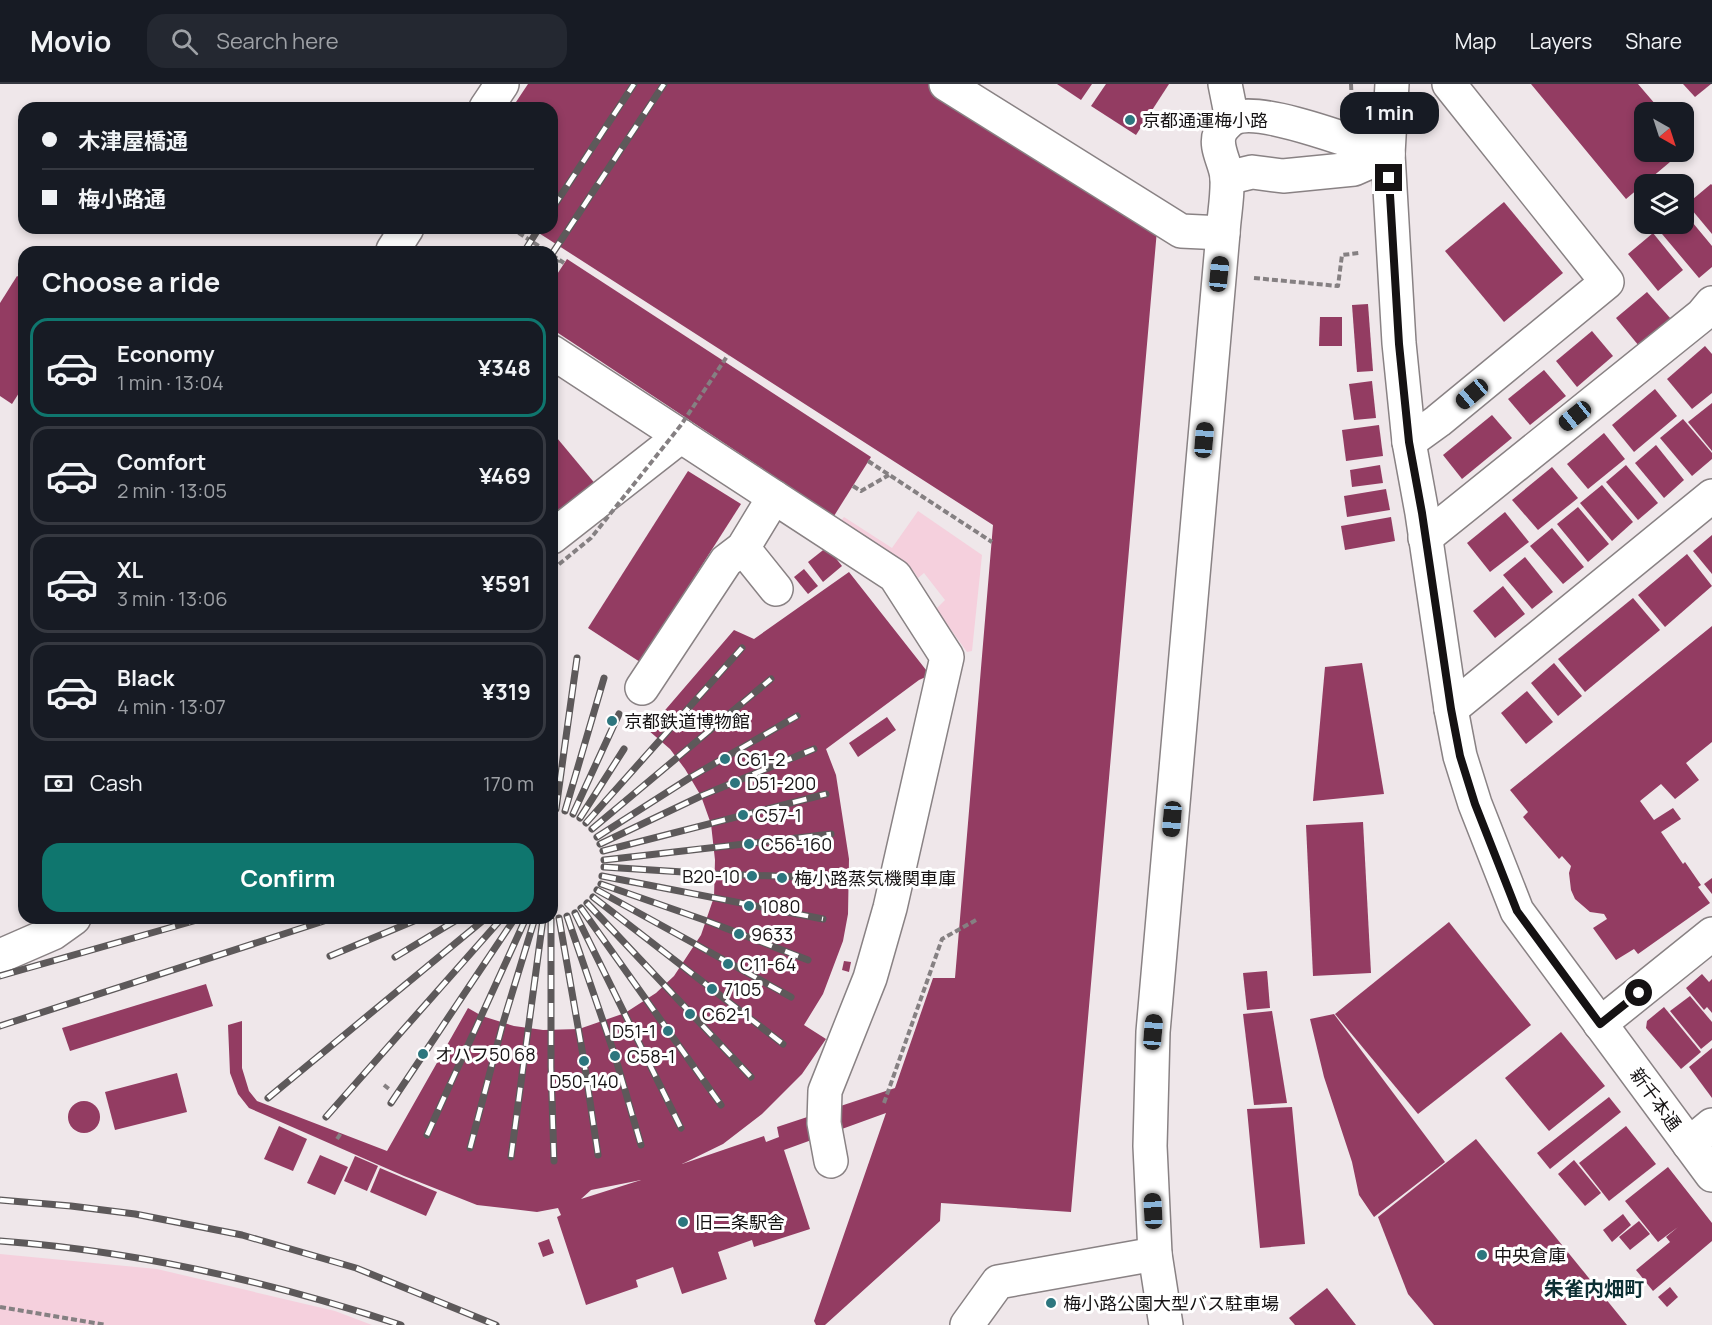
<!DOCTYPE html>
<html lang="en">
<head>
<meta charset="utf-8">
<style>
  :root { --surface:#171b24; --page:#242831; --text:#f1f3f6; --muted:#9ea1a6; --line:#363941; --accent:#0f766e }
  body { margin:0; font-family:Manrope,"Noto Sans JP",sans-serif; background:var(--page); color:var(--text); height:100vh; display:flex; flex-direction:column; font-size:22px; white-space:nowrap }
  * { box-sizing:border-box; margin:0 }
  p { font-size:20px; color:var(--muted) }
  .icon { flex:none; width:33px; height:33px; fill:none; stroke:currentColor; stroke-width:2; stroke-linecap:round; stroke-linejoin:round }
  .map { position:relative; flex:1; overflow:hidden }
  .panel { position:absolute; left:18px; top:162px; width:540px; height:678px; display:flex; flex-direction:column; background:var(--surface); border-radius:18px; box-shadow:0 3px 9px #0003 }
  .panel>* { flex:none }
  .hud { position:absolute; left:18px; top:18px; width:540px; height:132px; border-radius:18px; box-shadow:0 3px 9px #0003; display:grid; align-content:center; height:132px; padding:0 24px; background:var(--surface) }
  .needle { width:39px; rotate:141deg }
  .fabs { position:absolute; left:1634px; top:18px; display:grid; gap:12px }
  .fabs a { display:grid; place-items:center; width:60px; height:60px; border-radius:12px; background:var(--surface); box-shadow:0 3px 9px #0003; font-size:30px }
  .end { position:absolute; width:27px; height:27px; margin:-14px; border:8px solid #151213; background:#fff; box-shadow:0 0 0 3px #fff }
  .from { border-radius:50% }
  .bubble { position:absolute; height:42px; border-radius:18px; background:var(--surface); box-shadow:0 3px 9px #0003; font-size:20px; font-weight:700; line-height:42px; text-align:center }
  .car { position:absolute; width:18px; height:36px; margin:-18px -9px; border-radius:8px; box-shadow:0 0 4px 2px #0007; background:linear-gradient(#222 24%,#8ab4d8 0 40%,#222 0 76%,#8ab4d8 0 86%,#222 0) }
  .hud b { display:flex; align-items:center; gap:21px; height:57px; font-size:22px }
  .hud b+b { border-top:2px solid var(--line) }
  .hud i { width:15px; height:15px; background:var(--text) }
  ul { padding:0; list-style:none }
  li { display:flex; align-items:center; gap:18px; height:99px; margin:0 12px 9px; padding:0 12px; border:3px solid var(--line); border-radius:18px }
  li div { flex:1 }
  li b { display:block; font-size:22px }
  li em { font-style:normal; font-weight:700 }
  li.on { border-color:var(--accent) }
  li>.icon { width:54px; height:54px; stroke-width:1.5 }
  h2 { padding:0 24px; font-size:27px; line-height:72px }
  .pay { display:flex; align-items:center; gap:15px; height:66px; padding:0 24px; font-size:22px }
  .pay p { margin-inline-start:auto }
  .cta { display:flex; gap:12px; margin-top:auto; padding:12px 24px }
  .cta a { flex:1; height:69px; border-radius:18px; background:var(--accent); color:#fff; font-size:24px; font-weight:700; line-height:69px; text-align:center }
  header { display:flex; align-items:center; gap:36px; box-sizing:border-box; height:84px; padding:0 30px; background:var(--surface); border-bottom:2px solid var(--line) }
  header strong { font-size:28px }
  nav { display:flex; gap:33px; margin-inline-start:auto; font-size:21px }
  .search { width:420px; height:54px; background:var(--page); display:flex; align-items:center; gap:15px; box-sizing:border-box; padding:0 21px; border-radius:18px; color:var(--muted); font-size:22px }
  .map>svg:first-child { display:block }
</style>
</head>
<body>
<header>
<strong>Movio</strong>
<div class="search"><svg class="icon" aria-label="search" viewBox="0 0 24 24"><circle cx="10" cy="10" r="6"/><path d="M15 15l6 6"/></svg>Search here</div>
<nav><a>Map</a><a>Layers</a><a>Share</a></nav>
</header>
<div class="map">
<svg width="1712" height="1241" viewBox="0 0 1712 1241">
  <rect width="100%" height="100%" fill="#efe7ea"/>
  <g fill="#f5d0dd">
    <polygon points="918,427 982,471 972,567 967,568 936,525 945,516 924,489 918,494 914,488 838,440 844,433 892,464"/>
    <polygon points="0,1170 157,1185 335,1227 372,1241 0,1241"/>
  </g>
  <g fill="#933c62" fill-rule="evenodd">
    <path d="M528,0h401l228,146 -86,982 -130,-9 -1,18 -115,104h-9l-2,-4 72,-208 -102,37 26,79 -56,18 -2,-7 -34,12 9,27 -45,15 -9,-27 -37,13 2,7 -52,18 -29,-88 4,-2 -3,-7 -21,4 -60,-7 -73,-29 -155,-68 -11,-14 -8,-21 -2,-48 14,-4v47l7,23 8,10 130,50 81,-143 14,8 32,10 29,4 36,-1 46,-16 31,-20 18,-17 27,-41 13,-38 1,-37 -4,-36 -10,-28 -16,-27 -15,-20 -22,-19 86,-100 20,9 95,-67 81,103 -11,5 -93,69 10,26 13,84 -1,55 -5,27 -20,53 -19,31 22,14 -24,35 -40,40 -39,30 -41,20 82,-28 2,6 13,-5 -2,-10 118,-39 38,-110h22l38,-453 -462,-297h21v-120h-40zM641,1096l-60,19 10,-9z"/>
    <polygon points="1057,0 1092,0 1081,16"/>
    <polygon points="1106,0 1169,0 1136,51 1091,22"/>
    <polygon points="1531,0 1638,0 1662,28 1644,28 1644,68 1683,68 1683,54 1689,62 1626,115"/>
    <polygon points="1683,0 1711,0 1695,13"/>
    <polygon points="1711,100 1712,101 1712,150 1687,120"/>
    <polygon points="1504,118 1563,189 1504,238 1445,167"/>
    <polygon points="1683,127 1712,162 1712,183 1699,194 1657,144 1662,140 1683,140"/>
    <polygon points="1653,149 1683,186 1658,207 1628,170"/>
    <polygon points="567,175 871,373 834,432 552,245 552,198"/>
    <polygon points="17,192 24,196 24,301 12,320 0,312 0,219"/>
    <polygon points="1647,208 1671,235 1639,262 1616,234"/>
    <polygon points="1368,220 1373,287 1357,288 1352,221"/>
    <polygon points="1320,233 1342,233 1342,262 1319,262"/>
    <polygon points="1592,247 1613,272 1577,303 1556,277"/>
    <polygon points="1705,262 1712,270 1712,309 1692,325 1667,295"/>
    <polygon points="1544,286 1566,312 1530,341 1508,315"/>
    <polygon points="1372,297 1376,334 1354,336 1349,300"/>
    <polygon points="1655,305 1677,332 1634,368 1612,341"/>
    <polygon points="1712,319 1712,367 1688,338"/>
    <polygon points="1492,331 1512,354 1462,395 1443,371"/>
    <polygon points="1683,335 1712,369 1712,375 1692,392 1660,354"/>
    <polygon points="1379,341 1383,372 1346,377 1342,346"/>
    <polygon points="552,348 597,402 552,439"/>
    <polygon points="1604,349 1625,375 1588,405 1567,380"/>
    <polygon points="1656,361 1684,396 1664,414 1635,379"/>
    <polygon points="1380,381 1383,399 1352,403 1350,386"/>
    <polygon points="1626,381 1658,419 1638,436 1606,398"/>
    <polygon points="1552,383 1578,414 1538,446 1512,416"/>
    <polygon points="688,387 741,420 640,578 588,544"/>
    <polygon points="1602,401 1633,438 1612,457 1580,419"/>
    <polygon points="1386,405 1390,426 1347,433 1344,412"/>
    <polygon points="1578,423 1609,460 1588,478 1557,440"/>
    <polygon points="1505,428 1529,458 1490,488 1467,459"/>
    <polygon points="1391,433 1395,457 1345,466 1341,442"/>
    <polygon points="1552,444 1584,483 1563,500 1530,462"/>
    <polygon points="1712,451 1712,490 1693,467"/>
    <polygon points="827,463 842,482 823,498 808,478"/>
    <polygon points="1687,470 1712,502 1665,543 1638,511"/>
    <polygon points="1525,473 1553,508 1532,525 1503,491"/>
    <polygon points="804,485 818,502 808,510 794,493"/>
    <polygon points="1503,502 1525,530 1495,554 1473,527"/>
    <polygon points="1633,514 1660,546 1585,608 1558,575"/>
    <polygon points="1712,542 1712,658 1686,679 1699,696 1675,715 1661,700 1640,717 1654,736 1673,724 1681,735 1661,748 1683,780 1685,778 1701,801 1698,803 1710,819 1638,870 1634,865 1616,876 1593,844 1607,835 1604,830 1590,828 1575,815 1571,806 1569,789 1571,782 1562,772 1559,775 1523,733 1528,728 1510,706"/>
    <polygon points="1362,579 1384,710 1313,717 1325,583"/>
    <polygon points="1554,579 1582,612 1558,632 1531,599"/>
    <polygon points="1527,607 1553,638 1526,660 1501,629"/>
    <polygon points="887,633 896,646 858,673 849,659"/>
    <polygon points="1363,738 1371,889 1313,892 1306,741"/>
    <polygon points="1712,794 1712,810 1704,800"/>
    <polygon points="1449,838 1531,941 1418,1030 1335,930"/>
    <polygon points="844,877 851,878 849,888 842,886"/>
    <polygon points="1267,887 1270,924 1247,926 1243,889"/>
    <polygon points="1702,890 1709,898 1712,895 1712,929 1707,923 1704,926 1686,904"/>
    <polygon points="206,900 213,922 70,967 62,944"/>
    <polygon points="1690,912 1712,938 1712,956 1701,965 1670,927"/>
    <polygon points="1664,923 1701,968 1681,985 1646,944 1647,937"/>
    <polygon points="1272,927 1287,1019 1254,1021 1243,930"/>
    <polygon points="1334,930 1445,1078 1374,1133 1359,1111 1352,1078 1324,993 1310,935"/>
    <polygon points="1561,948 1605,1002 1549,1047 1505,994"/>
    <polygon points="1712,964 1712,1014 1689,983"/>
    <polygon points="177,989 187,1028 115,1046 105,1008"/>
    <polygon points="1609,1013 1621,1028 1550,1085 1537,1069"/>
    <circle cx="84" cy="1033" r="16"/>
    <polygon points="1292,1023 1305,1160 1260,1164 1247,1025"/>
    <polygon points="279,1042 307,1055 293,1087 264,1075"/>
    <polygon points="1626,1042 1656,1080 1609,1117 1579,1079"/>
    <polygon points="1476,1055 1627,1241 1434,1241 1408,1210 1378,1133"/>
    <polygon points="320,1071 348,1083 335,1111 307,1099"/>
    <polygon points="355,1072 378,1082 367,1107 344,1097"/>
    <polygon points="1574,1076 1601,1109 1585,1122 1558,1090"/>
    <polygon points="1668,1083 1712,1139 1712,1157 1653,1207 1636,1186 1670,1158 1666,1153 1678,1143 1658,1158 1625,1117"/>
    <polygon points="380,1084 437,1108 426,1132 370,1108"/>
    <polygon points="1623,1130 1631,1141 1612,1158 1603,1146"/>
    <polygon points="1639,1137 1650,1150 1630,1166 1619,1153"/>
    <polygon points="549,1155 554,1169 543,1173 538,1159"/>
    <polygon points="1670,1203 1678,1213 1667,1223 1658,1213"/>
    <polygon points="1327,1204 1356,1241 1295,1241 1289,1234"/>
  </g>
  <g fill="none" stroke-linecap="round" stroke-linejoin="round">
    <g stroke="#898284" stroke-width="36">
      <g id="minor">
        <polyline points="946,0 1181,147 1223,149"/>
        <polyline points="1225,0 1232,35"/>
        <polyline points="1392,0 1388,70 1399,259 1409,358 1422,429 1451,625 1460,672 1475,720 1517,827 1712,1091"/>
        <polyline points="486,24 502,0"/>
        <polyline points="1227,94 1252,88 1283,92 1354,85 1388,70"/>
        <polyline points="396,168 393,166 407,144"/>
        <polyline points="552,268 895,492 947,573 890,824 870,894 825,1007 824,1039 831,1077"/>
        <polyline points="1409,358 1438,337 1607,198 1449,0"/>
        <polyline points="552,453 681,352"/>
        <polyline points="1425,454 1702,231 1712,219"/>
        <polyline points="743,464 776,505"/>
        <polyline points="642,604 726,477 743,464 774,413"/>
        <polyline points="1451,625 1712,412"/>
        <polyline points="0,872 53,849 74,834"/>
        <polyline points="1600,940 1712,850"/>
        <polyline points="1689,1060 1712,1041"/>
        <polyline points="967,1241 998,1198 1155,1170"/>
        <path d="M1166,1241l-11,-71 -5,-108 3,-114 70,-799c1,-18 5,-37 4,-55 -1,-15 -13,-31 -7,-45 1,-4 9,-12 12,-14 26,-14 126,25 156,35"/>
      </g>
    </g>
    <g stroke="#858082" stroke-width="4" stroke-dasharray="6 3" stroke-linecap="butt">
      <polyline points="1351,0 1352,21"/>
      <polyline points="511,144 548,168"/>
      <polyline points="552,171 564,179"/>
      <polyline points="552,185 559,176"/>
      <polyline points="1254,194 1338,202 1342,171 1359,169"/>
      <polyline points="868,377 992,458"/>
      <polyline points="853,402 861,407 889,391"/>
      <polyline points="552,501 556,505"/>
      <polyline points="384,1001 389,1005"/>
      <polyline points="884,1019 942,855 976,836"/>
      <polyline points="337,1055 341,1049"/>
      <polyline points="0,1223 106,1241"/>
    </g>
    <use href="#minor" stroke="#fff" stroke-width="33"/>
    <g stroke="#5d595a" stroke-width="7">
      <g id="rail">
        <polyline points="552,125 634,0"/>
        <polyline points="524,168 539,144"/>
        <polyline points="552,170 664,0"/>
        <polyline points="556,725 577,574"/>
        <polyline points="565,727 604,594"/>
        <polyline points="573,730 619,630"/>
        <polyline points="580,734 624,665"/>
        <polyline points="586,739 742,564"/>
        <polyline points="592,745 771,595"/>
        <polyline points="597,753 691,693 797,632"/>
        <polyline points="600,760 701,712 814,665"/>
        <polyline points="603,767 826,710"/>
        <polyline points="604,776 831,750"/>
        <polyline points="604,783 715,790 832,794"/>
        <polyline points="602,792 823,835"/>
        <polyline points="601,800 707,837 808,876"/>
        <polyline points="597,806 791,913"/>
        <polyline points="593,813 783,960"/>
        <polyline points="587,819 751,993"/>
        <polyline points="581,824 721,1021"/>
        <polyline points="575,829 681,1044"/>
        <polyline points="567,832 615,972 641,1061"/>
        <polyline points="559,834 584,977 598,1071"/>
        <polyline points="551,835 551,983 554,1077"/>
        <polyline points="330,872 421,834"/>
        <polyline points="395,873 460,834"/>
        <polyline points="0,892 204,834"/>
        <polyline points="0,942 333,834"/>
        <polyline points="268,1014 486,834"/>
        <polyline points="391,1019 515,834"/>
        <polyline points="326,1033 502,834"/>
        <polyline points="427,1051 526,834"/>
        <polyline points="470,1064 503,939 535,834"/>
        <polyline points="511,1073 543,835"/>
        <polyline points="0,1116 71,1122 135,1130 242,1151 356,1184 496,1241"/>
        <path d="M0,1157c137,10 271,41 401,84"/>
      </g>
    </g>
    <use href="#rail" stroke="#fff" stroke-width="4.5" stroke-dasharray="14" stroke-linecap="butt"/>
    <polyline stroke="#858082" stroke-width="4" stroke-dasharray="6 3" stroke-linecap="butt" points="552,486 591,454 681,341 728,271"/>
  </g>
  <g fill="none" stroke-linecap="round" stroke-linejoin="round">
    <polyline stroke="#151213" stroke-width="8" points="1389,94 1399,260 1409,358 1422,429 1451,625 1460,672 1475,720 1517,827 1600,940 1639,909"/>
  </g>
  <g fill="#2d767e" stroke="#fff" stroke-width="2">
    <circle cx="1130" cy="36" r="6"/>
    <circle cx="612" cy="637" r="6"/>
    <circle cx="725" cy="675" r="6"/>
    <circle cx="735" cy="699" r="6"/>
    <circle cx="743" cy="731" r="6"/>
    <circle cx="749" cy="760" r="6"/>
    <circle cx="752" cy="792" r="6"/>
    <circle cx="782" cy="794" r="6"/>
    <circle cx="749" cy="822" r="6"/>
    <circle cx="739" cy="850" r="6"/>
    <circle cx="728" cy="880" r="6"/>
    <circle cx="712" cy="905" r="6"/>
    <circle cx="690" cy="930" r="6"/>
    <circle cx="668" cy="947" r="6"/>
    <circle cx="423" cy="970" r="6"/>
    <circle cx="615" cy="972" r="6"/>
    <circle cx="584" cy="977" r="6"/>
    <circle cx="683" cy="1138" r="6"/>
    <circle cx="1482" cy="1171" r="6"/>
    <circle cx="1051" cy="1219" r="6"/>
  </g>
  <g text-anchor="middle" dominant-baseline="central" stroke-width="6" stroke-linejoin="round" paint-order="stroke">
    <g font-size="18" fill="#151213" stroke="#fff" text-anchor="start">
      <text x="1142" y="36">京都通運梅小路</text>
      <text x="624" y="637">京都鉄道博物館</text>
      <text x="737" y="675">C61-2</text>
      <text x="747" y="699">D51-200</text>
      <text x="755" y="731">C57-1</text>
      <text x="761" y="760">C56-160</text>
      <text x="740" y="792" text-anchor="end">B20-10</text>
      <text x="794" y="794">梅小路蒸気機関車庫</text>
      <text x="761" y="822">1080</text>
      <text x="751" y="850">9633</text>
      <text x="740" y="880">C11-64</text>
      <text x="724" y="905">7105</text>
      <text x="702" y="930">C62-1</text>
      <text x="656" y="947" text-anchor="end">D51-1</text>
      <text x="435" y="970">オハフ50 68</text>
      <text x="627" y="972">C58-1</text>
      <text x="584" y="997" text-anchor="middle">D50-140</text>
      <text x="695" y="1138">旧二条駅舎</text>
      <text x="1494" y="1171">中央倉庫</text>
      <text x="1063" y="1219">梅小路公園大型バス駐車場</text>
    </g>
    <g font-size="18" fill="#151213" stroke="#fff">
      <text transform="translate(1656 1015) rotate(54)">新千本通</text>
    </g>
    <g font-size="20" font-weight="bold" fill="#0d3034" stroke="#fff">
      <text x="1594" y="1204">朱雀内畑町</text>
    </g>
  </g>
</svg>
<div class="fabs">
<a><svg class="needle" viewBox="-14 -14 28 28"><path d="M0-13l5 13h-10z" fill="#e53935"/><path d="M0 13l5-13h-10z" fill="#9ea1a6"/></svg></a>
<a><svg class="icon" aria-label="layers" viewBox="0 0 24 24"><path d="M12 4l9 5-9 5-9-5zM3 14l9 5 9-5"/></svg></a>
</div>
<i class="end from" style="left:1639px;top:909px"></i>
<i class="end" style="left:1389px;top:94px"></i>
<div class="bubble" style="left:1340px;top:8px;width:99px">1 min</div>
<i class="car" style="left:1219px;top:190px;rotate:6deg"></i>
<i class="car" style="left:1472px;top:310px;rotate:230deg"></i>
<i class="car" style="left:1575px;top:332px;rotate:231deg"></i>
<i class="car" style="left:1204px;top:356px;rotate:5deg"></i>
<i class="car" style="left:1172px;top:735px;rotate:185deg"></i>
<i class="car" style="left:1153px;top:948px;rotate:5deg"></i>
<i class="car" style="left:1153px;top:1127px;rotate:357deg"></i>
<div class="hud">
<b><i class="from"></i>木津屋橋通</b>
<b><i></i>梅小路通</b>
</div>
<section class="panel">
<h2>Choose a ride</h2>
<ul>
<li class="on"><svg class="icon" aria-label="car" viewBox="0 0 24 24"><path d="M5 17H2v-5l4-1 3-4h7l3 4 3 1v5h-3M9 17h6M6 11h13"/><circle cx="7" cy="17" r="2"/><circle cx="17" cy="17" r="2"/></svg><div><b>Economy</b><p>1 min · 13:04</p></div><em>¥348</em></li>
<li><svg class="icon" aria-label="car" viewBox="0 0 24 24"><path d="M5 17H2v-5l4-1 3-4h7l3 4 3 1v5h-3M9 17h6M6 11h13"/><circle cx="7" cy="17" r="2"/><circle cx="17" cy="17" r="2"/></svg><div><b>Comfort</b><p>2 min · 13:05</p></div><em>¥469</em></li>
<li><svg class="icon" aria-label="car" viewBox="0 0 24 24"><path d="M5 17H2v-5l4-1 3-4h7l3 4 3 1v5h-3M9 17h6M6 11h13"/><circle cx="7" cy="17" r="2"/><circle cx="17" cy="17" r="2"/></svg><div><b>XL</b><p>3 min · 13:06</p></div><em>¥591</em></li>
<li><svg class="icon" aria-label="car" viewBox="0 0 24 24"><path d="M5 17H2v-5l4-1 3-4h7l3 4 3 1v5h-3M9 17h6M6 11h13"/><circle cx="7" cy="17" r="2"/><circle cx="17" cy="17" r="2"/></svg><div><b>Black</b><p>4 min · 13:07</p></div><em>¥319</em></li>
</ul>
<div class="pay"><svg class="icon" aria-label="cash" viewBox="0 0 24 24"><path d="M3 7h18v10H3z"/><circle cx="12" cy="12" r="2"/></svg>Cash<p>170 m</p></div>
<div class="cta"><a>Confirm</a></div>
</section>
</div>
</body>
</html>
